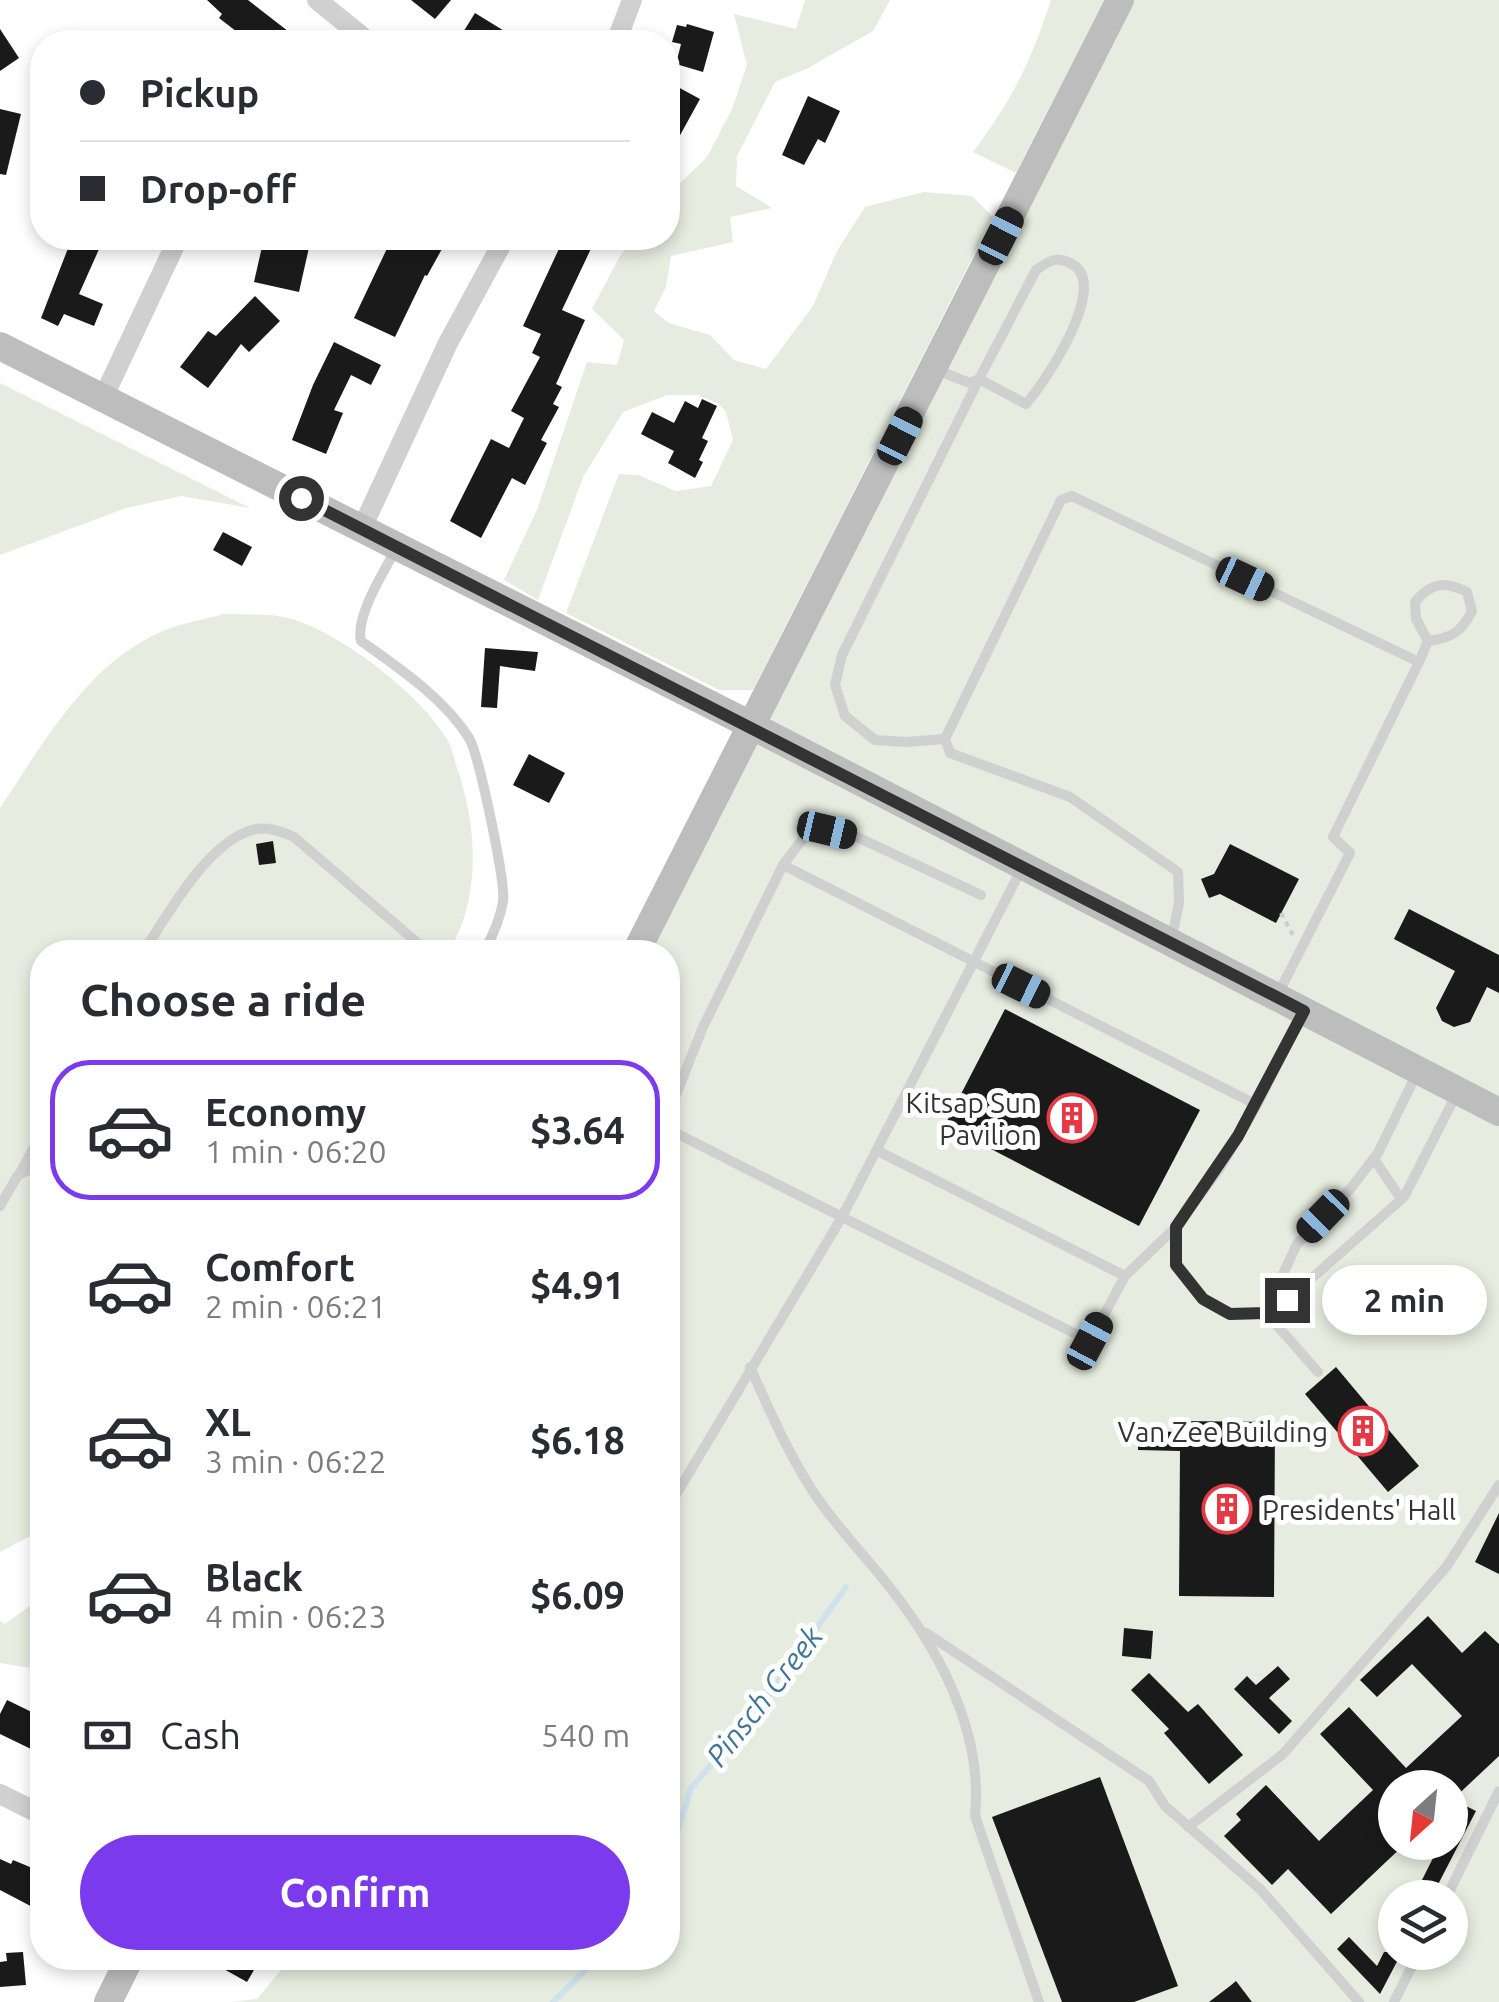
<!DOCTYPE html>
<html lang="en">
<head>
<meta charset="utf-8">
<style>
  :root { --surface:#fff; --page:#f7f7f7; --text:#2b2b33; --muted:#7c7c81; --line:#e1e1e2; --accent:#7c3aed }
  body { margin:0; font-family:Ubuntu,sans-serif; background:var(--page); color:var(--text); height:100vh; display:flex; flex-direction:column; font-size:38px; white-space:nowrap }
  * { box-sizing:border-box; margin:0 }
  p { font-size:32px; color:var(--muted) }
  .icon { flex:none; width:55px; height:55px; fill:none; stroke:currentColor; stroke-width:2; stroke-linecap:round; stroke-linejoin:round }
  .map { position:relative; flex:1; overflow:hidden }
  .details { position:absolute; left:30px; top:940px; width:650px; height:1030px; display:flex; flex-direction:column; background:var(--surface); border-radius:40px; box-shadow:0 5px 15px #0003 }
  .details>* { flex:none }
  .banner { position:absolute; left:30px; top:30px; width:650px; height:220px; border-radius:40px; box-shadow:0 5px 15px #0003; display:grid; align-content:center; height:220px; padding:0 50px; background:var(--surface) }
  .needle { width:65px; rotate:207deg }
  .buttons { position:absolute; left:1378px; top:1770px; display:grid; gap:20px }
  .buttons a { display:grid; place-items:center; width:90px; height:90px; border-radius:50%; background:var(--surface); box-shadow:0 5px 15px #0003; font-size:50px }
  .end { position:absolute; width:45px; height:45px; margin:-22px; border:12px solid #333; background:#fff; box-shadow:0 0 0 5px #fff }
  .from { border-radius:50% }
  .bubble { position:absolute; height:70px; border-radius:35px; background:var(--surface); box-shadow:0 5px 15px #0003; font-size:32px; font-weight:700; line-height:70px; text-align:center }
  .car { position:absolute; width:30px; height:60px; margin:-30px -15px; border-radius:12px; box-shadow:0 0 8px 2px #0007; background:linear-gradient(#222 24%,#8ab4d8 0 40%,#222 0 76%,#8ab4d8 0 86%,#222 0) }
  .banner b { display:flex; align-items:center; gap:35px; height:95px; font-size:38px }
  .banner b+b { border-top:2px solid var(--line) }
  .banner i { width:25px; height:25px; background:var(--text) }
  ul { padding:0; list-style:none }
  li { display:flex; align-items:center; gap:30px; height:140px; margin:0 20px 15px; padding:0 30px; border:5px solid transparent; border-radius:40px }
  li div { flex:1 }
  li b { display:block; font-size:38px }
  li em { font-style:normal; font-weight:700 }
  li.active { border-color:var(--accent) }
  li>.icon { width:90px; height:90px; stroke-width:1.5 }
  h2 { padding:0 50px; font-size:45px; line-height:120px }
  .pay { display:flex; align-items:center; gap:25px; height:110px; padding:0 50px; font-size:38px }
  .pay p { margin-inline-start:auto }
  .button { display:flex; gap:20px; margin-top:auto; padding:20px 50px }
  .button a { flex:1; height:115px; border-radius:60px; background:var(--accent); color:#fff; font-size:40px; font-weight:700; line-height:115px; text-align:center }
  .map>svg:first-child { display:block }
</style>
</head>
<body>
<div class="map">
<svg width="1499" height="2002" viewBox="0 0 1499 2002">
  <rect width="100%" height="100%" fill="#fff"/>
  <g fill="#e6ecdf" fill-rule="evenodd">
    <polygon points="805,0 890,0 873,31 808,68 775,82 737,156 736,186 772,208 730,217 733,242 671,256 666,287 654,311 669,323 710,335 734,360 766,369 813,306 837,251 865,207 924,192 972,196 993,217 753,690 719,690 566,613 619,474 638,475 676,491 711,486 733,440 726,412 719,404 698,395 667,395 623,412 583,477 538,600 504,580 537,510 587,362 617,365 624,340 592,309 620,256 634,238 668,238 668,195 707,157 732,109 747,65 734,14 796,29"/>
    <path d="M1051,0h53l-88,173 -43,-21c40,-54 57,-88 78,-152z"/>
    <path d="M1120,0h379v2002h-1267l25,-3 34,-41h377v-1006h-32zM1395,1788h55v54h-55zM1395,1898h55v54h-55z"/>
    <polygon points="0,383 250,508 181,496 126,508 0,555"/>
    <path d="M223,614c21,1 48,-1 69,5 50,15 128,75 155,120 5,8 7,20 10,29 20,57 25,131 -9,184h-406v578l-42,22v-744c43,-64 88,-146 163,-177 18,-8 40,-11 60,-17z"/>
    <polygon points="42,1597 42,1670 0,1663 0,1621 5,1624"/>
  </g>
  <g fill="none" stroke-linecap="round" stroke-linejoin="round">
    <g stroke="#cfe2ee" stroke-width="6">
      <polyline points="668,1862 691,1788 754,1715 846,1587"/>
      <polyline points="553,2002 598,1958"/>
    </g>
  </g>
  <g fill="#1a1a1a">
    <polygon points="207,0 248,0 302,42 250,42 219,18 222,14"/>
    <polygon points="411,0 451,0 435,19"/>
    <polygon points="475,13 522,42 457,42"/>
    <polygon points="687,24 714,32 703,72 676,64 681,44 672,42 677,25 686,27"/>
    <polygon points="0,29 19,58 0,71"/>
    <polygon points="676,86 700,99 668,157 668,101"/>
    <polygon points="808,96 840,111 825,143 818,139 804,165 782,155"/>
    <polygon points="0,109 21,114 6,175 0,174"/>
    <polygon points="72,238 104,238 79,294 103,304 94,326 64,314 58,326 41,318"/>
    <polygon points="264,238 287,238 310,243 299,292 254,282"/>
    <polygon points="392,238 448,238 427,276 425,275 395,337 354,318"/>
    <polygon points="564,238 596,238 562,310 585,320 556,384 562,387 553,404 559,407 541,440 547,443 525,485 512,478 481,538 450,521 491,439 509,448 524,418 511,411 540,357 532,353 541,334 523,326"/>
    <polygon points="255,296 280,321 249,352 241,344 208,388 180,367 208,331 216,336"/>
    <polygon points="334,342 381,365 371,385 351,375 334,410 343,413 326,454 292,440 313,385"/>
    <polygon points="702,399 717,406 702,438 708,441 699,460 703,462 695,478 668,463 674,451 641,434 652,412 674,423 685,401 698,408"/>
    <polygon points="223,532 252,547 242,566 213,550"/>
    <polygon points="485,648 538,652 535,671 500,666 497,708 481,707"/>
    <polygon points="529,754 565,773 549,803 513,785"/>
    <polygon points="273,841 276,863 259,865 256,844"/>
    <polygon points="1230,844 1299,879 1276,923 1220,894 1209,898 1201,879 1214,874"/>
    <polygon points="1409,909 1499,955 1499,993 1487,987 1470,1022 1454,1027 1442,1021 1436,1008 1455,971 1394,939"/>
    <polygon points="1005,1009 1200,1110 1139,1226 945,1125"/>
    <polygon points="1336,1367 1419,1466 1388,1492 1305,1394"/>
    <polygon points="1180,1421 1275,1422 1274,1597 1179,1596 1180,1451 1138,1450 1138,1431 1180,1432"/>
    <polygon points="1499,1513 1499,1574 1475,1562"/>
    <polygon points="1428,1616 1462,1653 1485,1631 1499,1644 1499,1756 1450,1802 1450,1788 1395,1788 1395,1842 1407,1842 1331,1914 1288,1869 1272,1885 1224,1836 1241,1820 1236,1814 1266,1785 1319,1841 1373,1790 1320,1734 1349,1707 1406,1768 1462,1716 1412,1664 1377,1697 1360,1680"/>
    <polygon points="1124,1628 1153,1631 1151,1659 1122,1656"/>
    <polygon points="1278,1666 1290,1679 1269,1698 1292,1721 1279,1734 1234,1689 1247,1676 1256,1685"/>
    <polygon points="1149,1673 1188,1712 1198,1704 1243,1755 1209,1784 1164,1733 1169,1729 1131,1690"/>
    <polygon points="7,1700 42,1717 42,1726 31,1749 0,1734 0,1714"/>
    <polygon points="1100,1777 1178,1986 1134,2002 1062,2002 992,1817"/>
    <polygon points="1462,1804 1476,1811 1431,1898 1413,1898 1441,1842 1450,1842 1450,1826"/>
    <polygon points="0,1859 11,1864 13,1860 42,1872 42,1912 0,1890"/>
    <polygon points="1349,1937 1377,1966 1384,1952 1402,1952 1380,1994 1337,1949"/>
    <polygon points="23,1952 26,1985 0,1987 0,1962 7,1961 6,1953"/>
    <polygon points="204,1958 261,1958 247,1982"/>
    <polygon points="1236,1981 1252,2002 1209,2002 1230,1986"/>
  </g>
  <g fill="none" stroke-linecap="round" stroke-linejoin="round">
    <polyline stroke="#cdcdcd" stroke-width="4" stroke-dasharray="5 5" stroke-linecap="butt" points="1281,913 1293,935"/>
    <g stroke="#d0d0d0" stroke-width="10">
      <path d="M934,369l36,14 9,-4 57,-109c14,-10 21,-14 36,-6 38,21 -26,117 -46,140l-47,-25 -137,276 -7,30 10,31 30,24 31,2 39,-3 5,14 120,44 108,75 1,31 -8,39"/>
      <path d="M397,547c-12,23 -42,69 -36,94 38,27 83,57 108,97 10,17 37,145 34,164 -3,17 -11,35 -19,50"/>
      <path d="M1419,662l9,-21c23,-3 33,-8 44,-30l-5,-19c-23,-11 -35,-10 -52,10l1,17 12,22"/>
      <polyline points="945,739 1061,500 1072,496 1419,662 1333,837 1350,853 1277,996"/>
      <polyline points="783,865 1257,1105 1303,1012"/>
      <path d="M143,952c25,-37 62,-106 106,-121 15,-6 31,0 45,6l134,115"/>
      <polyline points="1418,1071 1378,1153 1350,1189 1297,1244 1271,1300 1287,1300 1404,1197 1457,1093"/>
      <polyline points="1257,1105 1220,1168 1176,1227 1176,1265 1203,1299 1229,1314 1266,1313"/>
      <polyline points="668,1115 703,1027 783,865 805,836 827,830 857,837 981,895"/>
      <polyline points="668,1129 842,1217 1022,868"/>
      <polyline points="878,1151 1125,1276"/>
      <polyline points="1374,1159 1401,1199"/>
      <polyline points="19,1175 42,1132"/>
      <polyline points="0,1206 18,1175 42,1164"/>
      <polyline points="1268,1308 1266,1313 1318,1372"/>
      <path d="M750,1367c19,42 37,84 62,123 19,30 44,56 67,84 55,66 105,153 96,242l64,186"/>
      <polyline points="668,1508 842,1217 1090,1341 1125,1276 1176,1227"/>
      <polyline points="926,1633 1149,1781 1165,1806 1260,1889 1359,2002"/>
      <polyline points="1188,1827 1283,1754 1447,1566 1499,1485"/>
      <polyline points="1446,1898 1499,1791"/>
      <polyline points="1394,2002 1419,1952"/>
    </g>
    <g stroke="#d0d0d0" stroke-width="20">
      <polyline points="317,0 369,42"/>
      <polyline points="616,42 632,0"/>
      <polyline points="103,398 176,243"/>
      <polyline points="362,528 448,343 505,238"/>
      <polyline points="0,1794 42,1815"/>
    </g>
    <g stroke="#bdbdbd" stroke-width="28">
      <polyline points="0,346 735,717 1499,1112"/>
      <polyline points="636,952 1120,0"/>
      <polyline points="108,2002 130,1958"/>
    </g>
  </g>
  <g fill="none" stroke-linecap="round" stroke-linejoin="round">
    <polyline stroke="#333" stroke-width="12" points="301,498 1304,1011 1238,1136 1176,1227 1176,1265 1203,1299 1230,1314 1266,1313 1271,1300 1287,1300"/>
  </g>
  <defs>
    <g id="building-ring" transform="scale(2.5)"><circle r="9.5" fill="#fff" stroke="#e63946" stroke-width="1.5"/><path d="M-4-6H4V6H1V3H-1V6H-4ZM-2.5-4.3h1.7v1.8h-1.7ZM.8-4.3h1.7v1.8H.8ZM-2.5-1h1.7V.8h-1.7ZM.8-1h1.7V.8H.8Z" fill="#e63946"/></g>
  </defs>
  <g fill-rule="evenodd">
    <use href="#building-ring" x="1072" y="1118"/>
    <use href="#building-ring" x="1363" y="1431"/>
    <use href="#building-ring" x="1227" y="1509"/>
  </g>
  <g text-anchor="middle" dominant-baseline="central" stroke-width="10" stroke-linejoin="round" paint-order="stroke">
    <g font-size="28" fill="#333" stroke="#fff" text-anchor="end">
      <text x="1037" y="1102">Kitsap Sun<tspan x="1037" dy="32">Pavilion</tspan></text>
      <text x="1328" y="1431">Van Zee Building</text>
      <text x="1262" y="1509" text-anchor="start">Presidents' Hall</text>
    </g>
    <g font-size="30" font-style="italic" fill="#3f7597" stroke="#fff">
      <text transform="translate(764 1696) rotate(-52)">Pinsch Creek</text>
    </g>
  </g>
</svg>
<div class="buttons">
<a><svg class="needle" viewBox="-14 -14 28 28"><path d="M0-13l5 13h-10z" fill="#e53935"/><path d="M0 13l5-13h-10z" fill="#7c7c81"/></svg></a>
<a><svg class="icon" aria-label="layers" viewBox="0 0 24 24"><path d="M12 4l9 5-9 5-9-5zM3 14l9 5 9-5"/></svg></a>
</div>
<i class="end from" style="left:301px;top:498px"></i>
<i class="end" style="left:1287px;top:1300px"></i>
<div class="bubble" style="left:1322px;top:1265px;width:165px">2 min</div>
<i class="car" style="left:1001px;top:236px;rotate:27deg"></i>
<i class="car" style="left:900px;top:436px;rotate:27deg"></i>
<i class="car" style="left:1245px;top:579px;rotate:115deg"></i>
<i class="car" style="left:827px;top:830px;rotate:103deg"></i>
<i class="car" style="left:1021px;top:986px;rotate:116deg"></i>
<i class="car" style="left:1323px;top:1216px;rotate:224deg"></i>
<i class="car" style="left:1090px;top:1341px;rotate:28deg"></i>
<div class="banner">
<b><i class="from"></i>Pickup</b>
<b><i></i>Drop-off</b>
</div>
<section class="details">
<h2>Choose a ride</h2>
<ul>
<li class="active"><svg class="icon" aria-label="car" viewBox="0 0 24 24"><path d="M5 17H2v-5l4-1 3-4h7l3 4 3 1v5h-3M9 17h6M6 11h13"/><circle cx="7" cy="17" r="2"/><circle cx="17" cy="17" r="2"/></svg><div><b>Economy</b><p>1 min · 06:20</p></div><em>$3.64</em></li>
<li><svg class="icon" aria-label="car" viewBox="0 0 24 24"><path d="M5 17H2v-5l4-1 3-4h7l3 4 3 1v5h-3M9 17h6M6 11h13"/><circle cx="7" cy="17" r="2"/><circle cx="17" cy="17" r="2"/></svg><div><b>Comfort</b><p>2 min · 06:21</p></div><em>$4.91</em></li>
<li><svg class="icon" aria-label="car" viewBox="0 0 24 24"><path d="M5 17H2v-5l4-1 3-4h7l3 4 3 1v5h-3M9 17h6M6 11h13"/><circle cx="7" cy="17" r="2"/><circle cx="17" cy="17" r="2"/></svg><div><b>XL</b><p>3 min · 06:22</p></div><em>$6.18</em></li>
<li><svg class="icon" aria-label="car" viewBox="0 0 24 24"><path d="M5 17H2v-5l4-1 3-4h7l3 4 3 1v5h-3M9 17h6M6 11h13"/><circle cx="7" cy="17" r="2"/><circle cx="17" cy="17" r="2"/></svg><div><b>Black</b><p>4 min · 06:23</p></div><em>$6.09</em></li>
</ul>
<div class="pay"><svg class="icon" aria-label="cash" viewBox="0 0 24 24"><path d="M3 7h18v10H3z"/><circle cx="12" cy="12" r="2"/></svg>Cash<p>540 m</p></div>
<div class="button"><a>Confirm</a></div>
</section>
</div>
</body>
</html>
